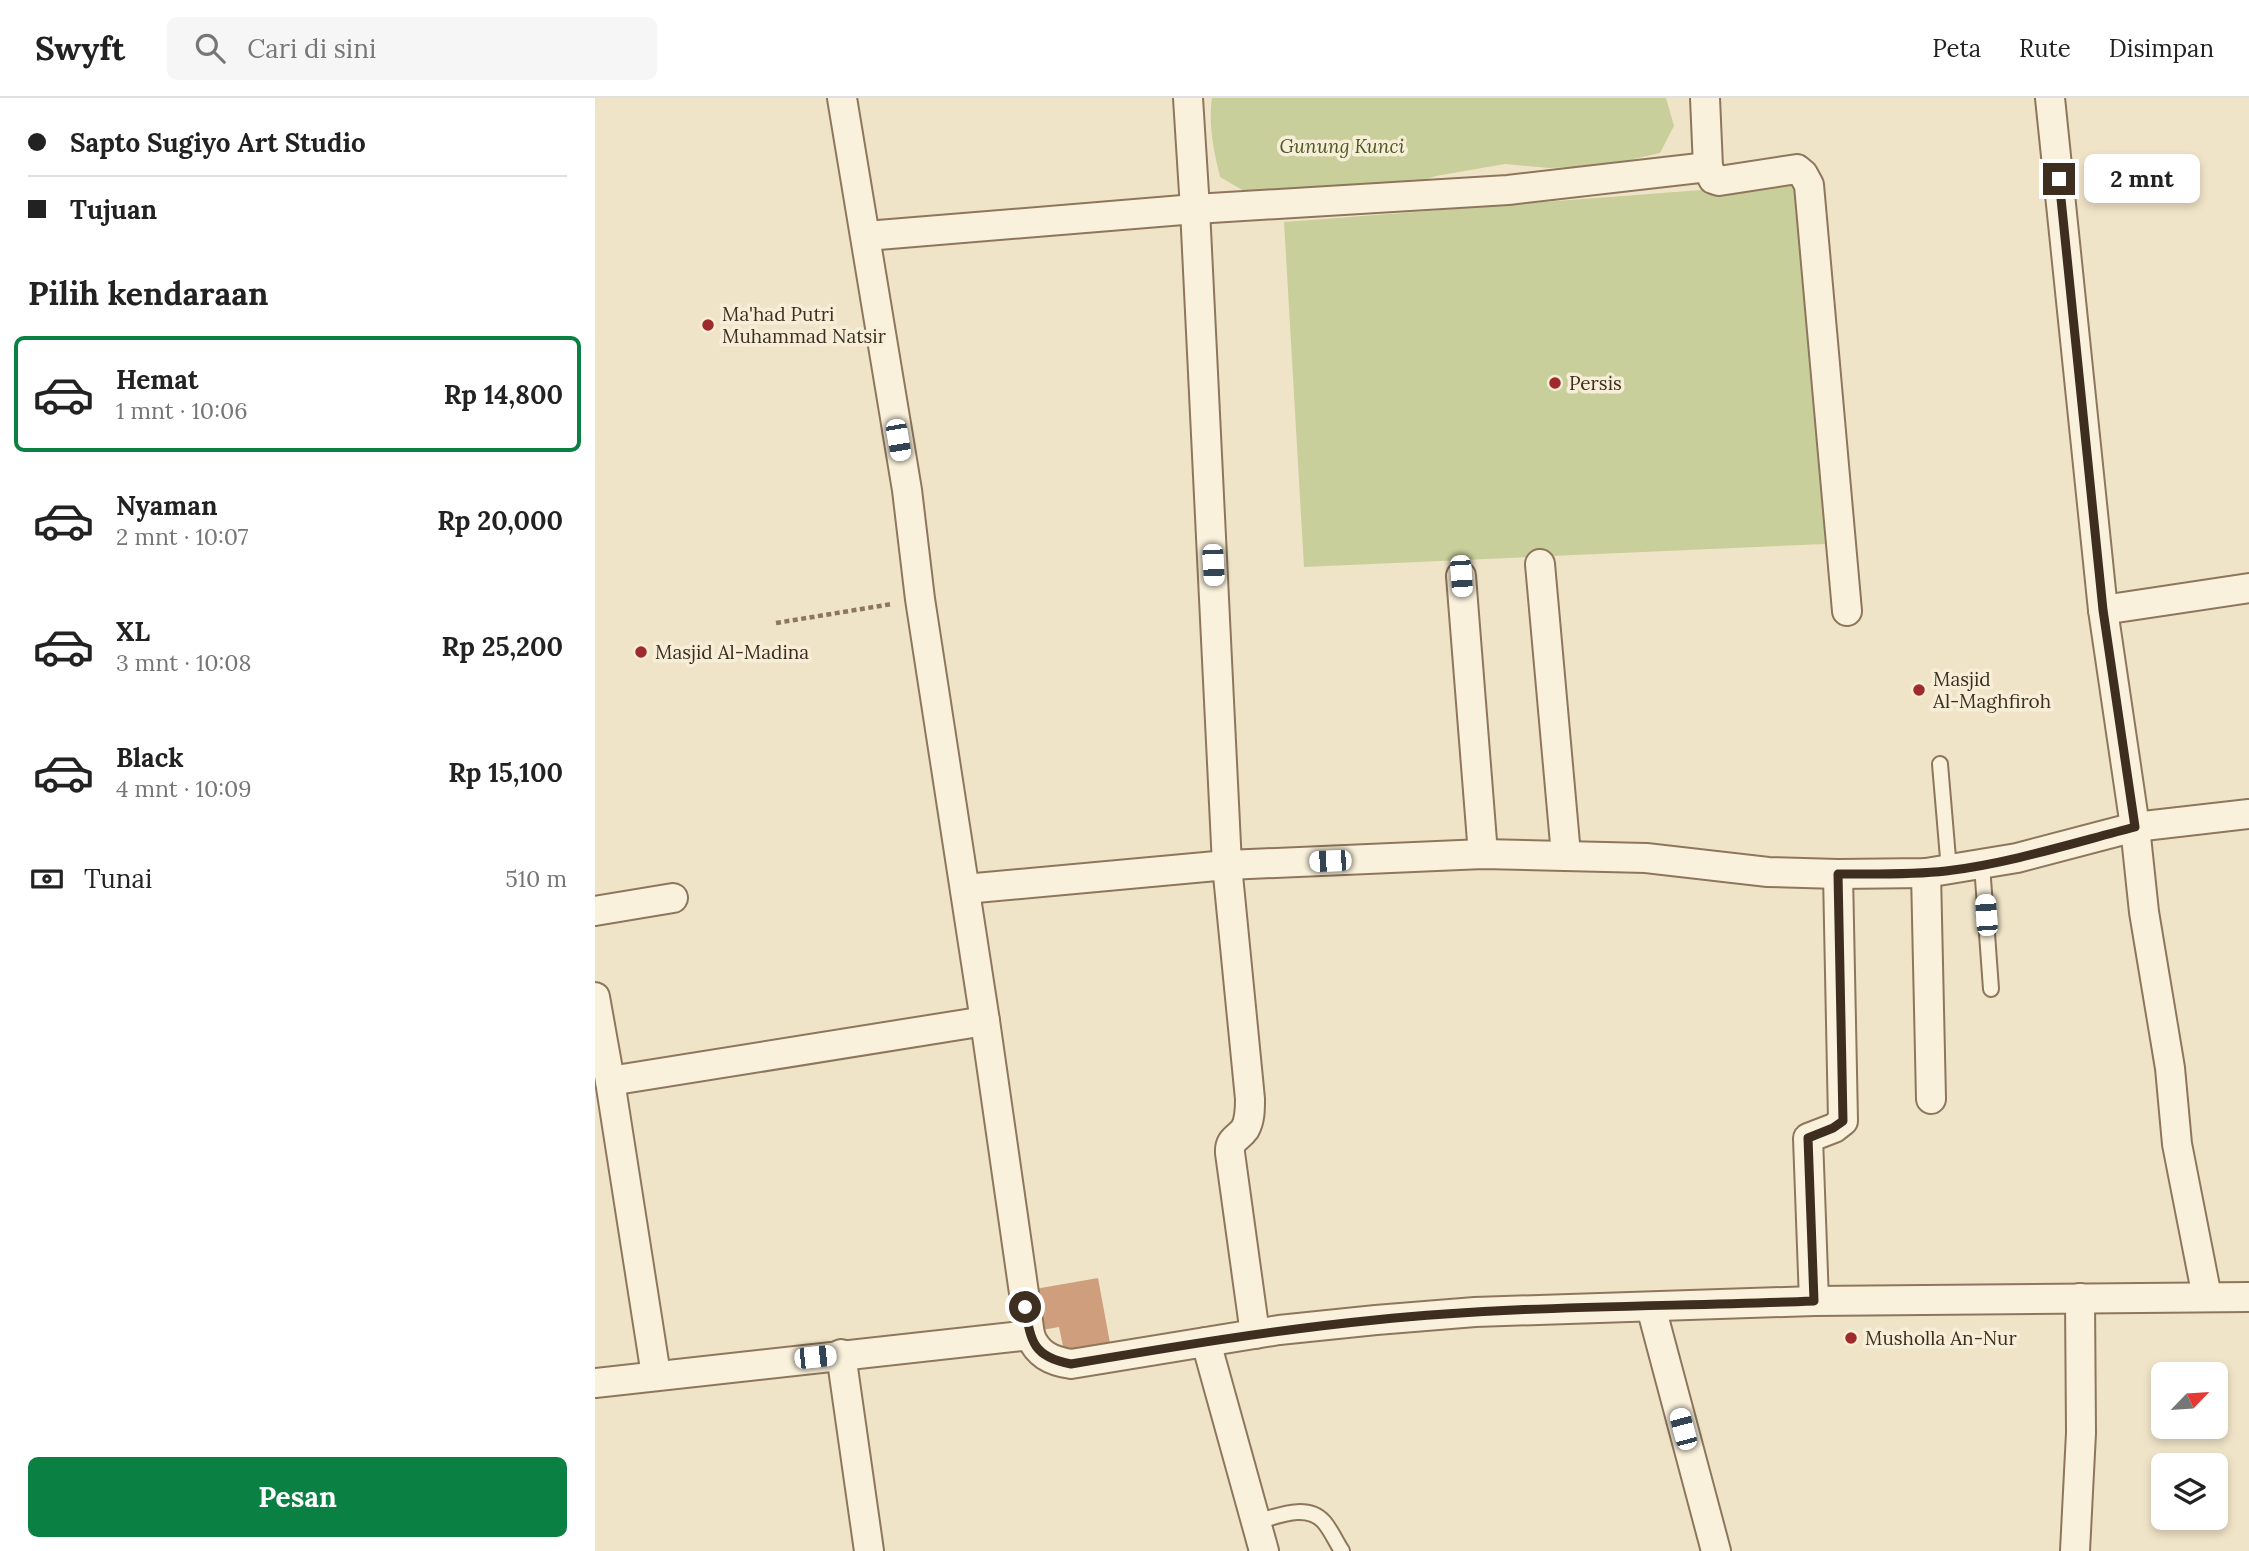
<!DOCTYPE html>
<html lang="id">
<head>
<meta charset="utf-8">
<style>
  :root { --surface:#fff; --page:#f6f6f6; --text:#222; --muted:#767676; --line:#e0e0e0; --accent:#0b8043 }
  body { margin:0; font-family:Lora,serif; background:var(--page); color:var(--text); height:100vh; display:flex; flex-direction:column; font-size:26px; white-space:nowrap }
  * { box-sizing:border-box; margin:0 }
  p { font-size:23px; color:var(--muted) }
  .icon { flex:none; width:38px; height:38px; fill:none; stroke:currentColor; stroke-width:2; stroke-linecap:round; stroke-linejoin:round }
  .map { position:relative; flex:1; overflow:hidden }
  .drawer { display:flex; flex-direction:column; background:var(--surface); width:595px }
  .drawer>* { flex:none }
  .banner { display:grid; align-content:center; height:154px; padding:0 28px; background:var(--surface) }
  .needle { width:46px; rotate:65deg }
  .fabs { position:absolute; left:1556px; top:1264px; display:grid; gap:14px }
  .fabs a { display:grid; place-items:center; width:77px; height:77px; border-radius:10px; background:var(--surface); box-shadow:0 4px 10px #0003; font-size:35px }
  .end { position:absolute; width:32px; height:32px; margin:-16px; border:9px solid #3d2e20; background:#fff; box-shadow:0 0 0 4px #fff }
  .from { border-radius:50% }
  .bubble { position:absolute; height:49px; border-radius:10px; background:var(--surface); box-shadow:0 4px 10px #0003; font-size:23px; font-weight:700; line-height:49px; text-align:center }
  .car { position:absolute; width:21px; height:42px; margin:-21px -10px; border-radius:9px; box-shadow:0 0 5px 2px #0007; background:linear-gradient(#fff 24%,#345 0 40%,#fff 0 76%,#345 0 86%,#fff 0) }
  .banner b { display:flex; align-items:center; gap:24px; height:66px; font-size:26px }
  .banner b+b { border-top:2px solid var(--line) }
  .banner i { width:18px; height:18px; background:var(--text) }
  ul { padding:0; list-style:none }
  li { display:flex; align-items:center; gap:21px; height:116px; margin:0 14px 10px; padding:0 14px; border:4px solid transparent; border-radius:10px }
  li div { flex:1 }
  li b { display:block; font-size:26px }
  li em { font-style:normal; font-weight:700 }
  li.selected { border-color:var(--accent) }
  li>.icon { width:63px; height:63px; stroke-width:1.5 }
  h2 { padding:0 28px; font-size:32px; line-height:84px }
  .pay { display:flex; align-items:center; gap:18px; height:77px; padding:0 28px; font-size:26px }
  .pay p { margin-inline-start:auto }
  .cta { display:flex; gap:14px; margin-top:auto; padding:14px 28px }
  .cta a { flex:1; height:80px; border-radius:10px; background:var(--accent); color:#fff; font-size:28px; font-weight:700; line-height:80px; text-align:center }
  header { display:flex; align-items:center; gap:42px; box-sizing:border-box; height:98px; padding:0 35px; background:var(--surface); border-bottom:2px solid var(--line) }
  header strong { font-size:33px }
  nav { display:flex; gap:38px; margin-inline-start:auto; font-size:24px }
  .search { width:490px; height:63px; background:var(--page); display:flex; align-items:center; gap:18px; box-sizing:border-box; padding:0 24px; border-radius:10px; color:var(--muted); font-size:26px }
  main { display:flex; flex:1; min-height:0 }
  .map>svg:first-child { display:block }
</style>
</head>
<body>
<header>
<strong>Swyft</strong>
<div class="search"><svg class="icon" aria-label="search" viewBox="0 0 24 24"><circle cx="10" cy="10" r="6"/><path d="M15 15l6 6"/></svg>Cari di sini</div>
<nav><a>Peta</a><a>Rute</a><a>Disimpan</a></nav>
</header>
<main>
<section class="drawer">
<div class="banner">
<b><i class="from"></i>Sapto Sugiyo Art Studio</b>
<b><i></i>Tujuan</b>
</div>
<h2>Pilih kendaraan</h2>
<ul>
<li class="selected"><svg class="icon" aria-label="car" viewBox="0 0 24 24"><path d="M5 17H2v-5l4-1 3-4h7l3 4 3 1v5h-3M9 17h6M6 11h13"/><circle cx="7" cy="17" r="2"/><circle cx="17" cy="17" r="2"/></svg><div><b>Hemat</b><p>1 mnt · 10:06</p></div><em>Rp 14,800</em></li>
<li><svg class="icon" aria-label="car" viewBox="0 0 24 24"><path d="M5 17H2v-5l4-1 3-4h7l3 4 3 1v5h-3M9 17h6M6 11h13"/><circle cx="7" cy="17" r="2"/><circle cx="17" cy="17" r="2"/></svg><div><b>Nyaman</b><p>2 mnt · 10:07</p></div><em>Rp 20,000</em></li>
<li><svg class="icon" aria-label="car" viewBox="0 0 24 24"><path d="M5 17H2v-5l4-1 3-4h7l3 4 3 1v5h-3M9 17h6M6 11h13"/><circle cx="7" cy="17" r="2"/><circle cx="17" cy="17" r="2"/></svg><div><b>XL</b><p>3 mnt · 10:08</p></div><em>Rp 25,200</em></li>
<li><svg class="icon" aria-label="car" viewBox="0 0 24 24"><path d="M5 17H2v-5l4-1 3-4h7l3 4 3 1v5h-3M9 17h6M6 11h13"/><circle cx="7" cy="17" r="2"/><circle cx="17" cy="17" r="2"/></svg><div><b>Black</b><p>4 mnt · 10:09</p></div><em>Rp 15,100</em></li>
</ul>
<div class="pay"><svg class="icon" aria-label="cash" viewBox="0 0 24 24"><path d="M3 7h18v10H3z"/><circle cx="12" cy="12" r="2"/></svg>Tunai<p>510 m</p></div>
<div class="cta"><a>Pesan</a></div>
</section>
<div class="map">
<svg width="1654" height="1453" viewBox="0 0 1654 1453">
  <rect width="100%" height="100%" fill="#f0e4c8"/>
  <g fill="#c9cf9b">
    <path d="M617,0h454l8,28 -14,27 -56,13 -55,2 -44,-4 -69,12 -52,17 -98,3 -42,-5 -24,-14c-6,-26 -12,-51 -8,-79z"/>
    <polygon points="1211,84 1230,446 709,469 689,124"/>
  </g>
  <polygon fill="#cf9f7d" points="503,1180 515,1245 469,1253 464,1229 447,1232 440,1191"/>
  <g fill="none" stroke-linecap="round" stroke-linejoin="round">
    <g stroke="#8d765c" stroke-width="18">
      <g id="lane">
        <polyline points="1345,666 1354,772"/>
        <polyline points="1387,767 1396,891"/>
        <path d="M661,1424c22,-6 51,-19 68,0 7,8 12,20 18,29"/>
      </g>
    </g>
    <g stroke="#8d765c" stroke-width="32">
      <g id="street">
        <polyline points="247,0 312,392 325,501 390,923 435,1237"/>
        <path d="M593,0l7,111 32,656 23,234c0,11 0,21 -5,30 -7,10 -16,10 -15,24l25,181"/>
        <polyline points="1110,0 1113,69 1118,81 1124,83 1202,71 1208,76 1214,87 1252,513"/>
        <polyline points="1455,0 1508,512 1540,729 1549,814 1575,970 1582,1046 1612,1199"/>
        <polyline points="271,138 600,111 913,92 1113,69"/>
        <polyline points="945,466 971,757"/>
        <polyline points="866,478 888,756"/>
        <polyline points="1508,512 1654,490"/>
        <polyline points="1331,775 1336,1001"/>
        <polyline points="370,791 632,767 888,756 1051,760 1173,774 1243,776 1331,775 1422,760 1540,729 1654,716"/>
        <polyline points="0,813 78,800"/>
        <polyline points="0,899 15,983 61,1277"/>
        <polyline points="15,983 390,923"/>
        <polyline points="1219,1203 1213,1040 1239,1030 1248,1023 1243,776"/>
        <polyline points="1056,1209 1121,1453"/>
        <polyline points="611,1244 669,1453"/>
        <polyline points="246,1256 274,1453"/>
        <path d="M0,1285l435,-48c7,19 21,26 41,29l208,-34 97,-10 99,-8 339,-11 435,-4"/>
        <polyline points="1480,1453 1486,1335 1485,1200"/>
      </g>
    </g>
    <polyline stroke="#8d765c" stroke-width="4.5" stroke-dasharray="5 3.5" stroke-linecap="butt" points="181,525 297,506"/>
    <use href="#lane" stroke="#faf1dc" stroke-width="14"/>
    <use href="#street" stroke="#faf1dc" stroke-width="28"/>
  </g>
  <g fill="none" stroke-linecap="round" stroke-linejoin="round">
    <path stroke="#3d2e20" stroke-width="9" d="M430,1209c6,35 8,50 46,57 101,-17 202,-34 304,-44 146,-15 293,-13 439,-19l-6,-163 25,-10 10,-7 -5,-247c36,0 73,1 108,-3 65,-8 127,-28 189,-44l-32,-217 -44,-431"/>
  </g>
  <g fill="#9e2a2b" stroke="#f7eed8" stroke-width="2.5">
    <circle cx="113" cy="227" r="7"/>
    <circle cx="960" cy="285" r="7"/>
    <circle cx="46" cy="554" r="7"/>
    <circle cx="1324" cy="592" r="7"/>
    <circle cx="1256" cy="1240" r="7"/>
  </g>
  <g text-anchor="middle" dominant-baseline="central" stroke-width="7" stroke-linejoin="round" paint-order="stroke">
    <g font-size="19" font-style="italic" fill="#4d5a26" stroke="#f7eed8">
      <text x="747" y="48">Gunung Kunci</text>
    </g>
    <g font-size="19" fill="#3d2e20" stroke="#f7eed8" text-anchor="start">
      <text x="127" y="216">Ma'had Putri<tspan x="127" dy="22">Muhammad Natsir</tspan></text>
      <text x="974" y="285">Persis</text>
      <text x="60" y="554">Masjid Al-Madina</text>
      <text x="1338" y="581">Masjid<tspan x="1338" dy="22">Al-Maghfiroh</tspan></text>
      <text x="1270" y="1240">Musholla An-Nur</text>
    </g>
  </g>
</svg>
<div class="fabs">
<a><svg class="needle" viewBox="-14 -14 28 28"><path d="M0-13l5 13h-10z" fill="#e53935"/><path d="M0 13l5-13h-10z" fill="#767676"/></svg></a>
<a><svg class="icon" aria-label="layers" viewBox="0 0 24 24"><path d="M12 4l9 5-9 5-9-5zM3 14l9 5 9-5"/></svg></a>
</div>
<i class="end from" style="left:430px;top:1209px"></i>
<i class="end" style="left:1464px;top:81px"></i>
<div class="bubble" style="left:1489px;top:56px;width:116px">2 mnt</div>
<i class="car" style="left:303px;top:342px;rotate:170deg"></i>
<i class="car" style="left:618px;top:467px;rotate:177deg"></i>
<i class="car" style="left:866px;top:478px;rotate:176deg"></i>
<i class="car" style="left:735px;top:763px;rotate:268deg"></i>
<i class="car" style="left:1391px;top:817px;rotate:356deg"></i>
<i class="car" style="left:220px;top:1259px;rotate:84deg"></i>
<i class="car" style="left:1088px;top:1331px;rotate:345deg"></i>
</div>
</main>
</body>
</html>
